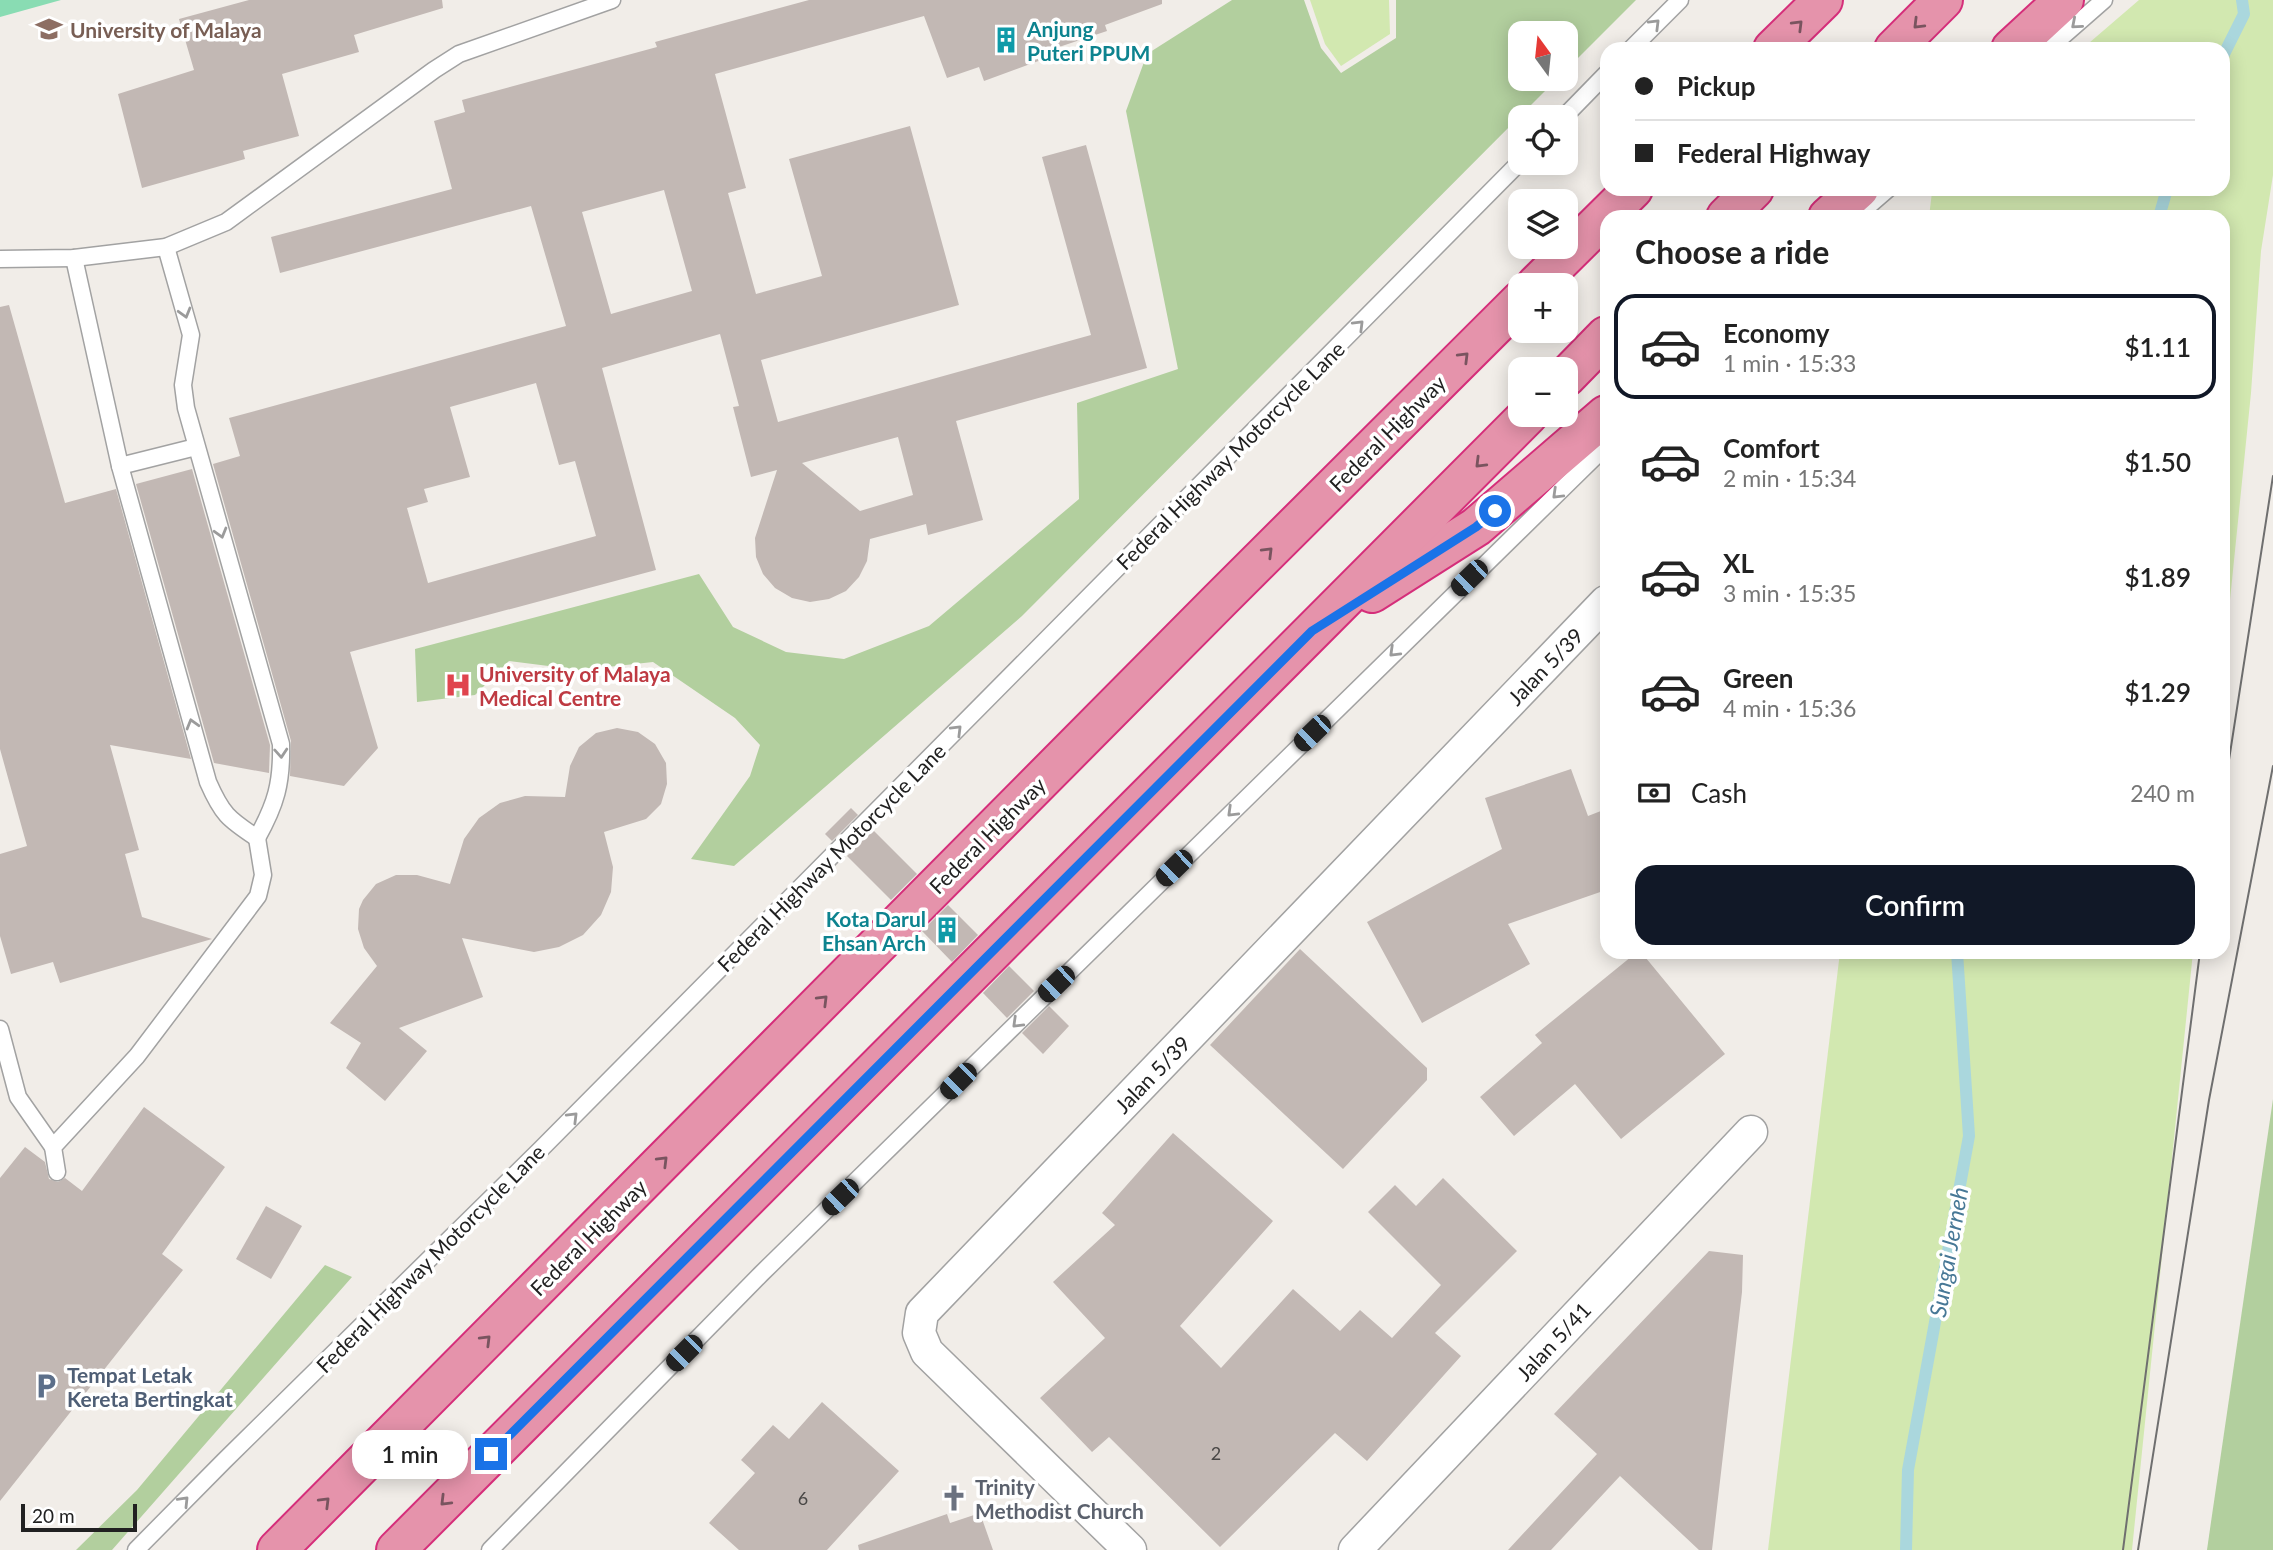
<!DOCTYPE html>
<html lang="en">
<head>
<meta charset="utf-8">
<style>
  :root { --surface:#fff; --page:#f6f6f6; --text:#222; --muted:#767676; --line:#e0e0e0; --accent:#111827 }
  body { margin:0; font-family:Lato,sans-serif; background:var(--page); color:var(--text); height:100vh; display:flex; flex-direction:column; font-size:26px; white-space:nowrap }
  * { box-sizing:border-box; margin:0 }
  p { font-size:23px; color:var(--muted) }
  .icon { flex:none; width:38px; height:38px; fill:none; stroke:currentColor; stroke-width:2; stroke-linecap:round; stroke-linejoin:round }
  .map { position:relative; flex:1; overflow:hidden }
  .details { position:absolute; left:1600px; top:210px; width:630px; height:749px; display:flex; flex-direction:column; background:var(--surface); border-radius:21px; box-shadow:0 4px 18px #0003 }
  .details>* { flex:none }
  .top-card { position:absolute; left:1600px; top:42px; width:630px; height:154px; border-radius:21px; box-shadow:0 4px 18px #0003; display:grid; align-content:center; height:154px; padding:0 35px; background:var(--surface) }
  .needle { width:46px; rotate:345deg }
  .buttons { position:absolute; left:1508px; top:21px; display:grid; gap:14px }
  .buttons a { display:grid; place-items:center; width:70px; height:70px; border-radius:14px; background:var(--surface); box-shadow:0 4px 18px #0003; font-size:35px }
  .scale { position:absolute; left:21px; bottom:18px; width:116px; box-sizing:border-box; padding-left:7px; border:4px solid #212121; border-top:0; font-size:19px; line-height:24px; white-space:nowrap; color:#212121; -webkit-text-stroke:5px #fff; paint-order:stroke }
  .end { position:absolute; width:32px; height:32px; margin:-16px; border:9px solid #1a73e8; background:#fff; box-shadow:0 0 0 4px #fff }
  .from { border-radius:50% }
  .bubble { position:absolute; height:49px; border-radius:21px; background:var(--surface); box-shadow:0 4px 18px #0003; font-size:23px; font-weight:600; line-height:49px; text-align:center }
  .car { position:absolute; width:21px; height:42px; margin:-21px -10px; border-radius:9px; box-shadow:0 0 5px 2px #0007; background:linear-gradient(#222 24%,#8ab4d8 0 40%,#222 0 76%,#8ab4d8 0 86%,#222 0) }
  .top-card b { display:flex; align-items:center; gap:24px; height:66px; font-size:26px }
  .top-card b+b { border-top:2px solid var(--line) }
  .top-card i { width:18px; height:18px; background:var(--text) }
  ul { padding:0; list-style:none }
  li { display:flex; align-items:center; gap:21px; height:105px; margin:0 14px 10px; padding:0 21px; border:4px solid transparent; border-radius:21px }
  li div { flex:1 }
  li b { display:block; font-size:26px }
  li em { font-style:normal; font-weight:600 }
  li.current { border-color:var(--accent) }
  li>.icon { width:63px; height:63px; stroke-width:1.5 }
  h2 { padding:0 35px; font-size:32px; line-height:84px }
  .pay { display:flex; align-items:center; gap:18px; height:77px; padding:0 35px; font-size:26px }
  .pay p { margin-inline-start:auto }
  .cta { display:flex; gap:14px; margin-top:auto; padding:14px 35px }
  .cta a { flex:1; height:80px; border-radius:21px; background:var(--accent); color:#fff; font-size:28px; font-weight:600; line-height:80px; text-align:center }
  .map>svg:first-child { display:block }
</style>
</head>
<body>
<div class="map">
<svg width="2273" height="1550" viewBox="0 0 2273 1550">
  <rect width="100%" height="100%" fill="#f1ede8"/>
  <g fill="#d2e8b0">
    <polygon points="1310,0 1389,0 1390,34 1341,66 1325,44"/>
    <polygon points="2139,0 2273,0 2273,175 2261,251 2251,393 2223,669 2222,217 1929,217 1932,192 1935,189 2222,189 2222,49 2082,49"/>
    <polygon points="1840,952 2193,952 2132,1550 1768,1550"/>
  </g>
  <g fill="#b2cf9e">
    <polygon points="1232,0 1304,0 1321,48 1341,73 1396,38 1396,0 1636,0 1566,70 1566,33 1521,33 1521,79 1557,79 1022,616 734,866 691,859 750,776 760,745 735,718 653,662 580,670 509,661 475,695 417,702 415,649 699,574 733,627 786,652 844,659 929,626 1079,499 1077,403 1178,369 1126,111 1147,54"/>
    <polygon points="2273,1099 2273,1550 2207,1550 2211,1522"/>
    <polygon points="325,1265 352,1277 112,1550 76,1550 137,1490"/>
  </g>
  <polygon fill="#89dcb3" points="0,0 61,0 0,17"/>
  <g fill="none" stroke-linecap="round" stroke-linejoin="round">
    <g stroke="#aad7dd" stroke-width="12">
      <polyline points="2222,58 2244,14 2242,0"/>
      <polyline points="2159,217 2167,189"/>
      <polyline points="1906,1550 1908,1470 1969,1136 1957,952"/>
    </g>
  </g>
  <g fill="#c2b8b4" fill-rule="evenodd">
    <polygon points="249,0 442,0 443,8 354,35 359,52 282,74 299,136 243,151 245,159 142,188 118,94 194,70 179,19"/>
    <path d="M809,0h353v4l-57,21 2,6 -57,19 2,6 -68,25 -5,-14 -32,11 -23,-62 -209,58 31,114 -18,5 28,101 66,-18 -33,-117 121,-33 49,179 -198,55 17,62 313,-87 -49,-178 44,-12 61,223 -191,53 27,99 -55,15 -2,-11 -56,15 -3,22 -8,16 -13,14 -17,8 -19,3 -18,-4 -17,-10 -12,-14 -7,-17 -1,-19 22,-68 -26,7 -18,-70 6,-1 -19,-72 -118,34 54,202 -306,82 28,96 -34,38 -54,-10 1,-35 -78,-277 27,-8 -11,-38 337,-92 -35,-120 -251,67 -9,-36 181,-48 -18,-68 31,-9 -3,-12 195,-53 -2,-5zM664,190l28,101 -81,23 -29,-102zM536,383l23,82 16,-4 21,75 -168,47 -21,-75 21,-6 -4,-13 46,-12 -20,-70zM898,437l15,58 -53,16 -58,-48z"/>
    <polygon points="9,305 65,503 116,489 191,759 110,745 139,850 125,854 142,917 212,939 60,983 53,962 11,974 0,936 0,854 27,846 0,749 0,307"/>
    <polygon points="192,469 270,745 269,773 214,763 136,484"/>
    <polygon points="617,728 638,732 655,744 666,763 667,784 661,804 646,819 604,832 613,867 611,892 601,915 583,935 559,947 534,952 462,938 483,997 399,1028 427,1051 385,1101 346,1068 361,1043 330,1023 377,966 364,948 358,929 359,909 363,900 376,884 396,875 417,875 450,884 464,839 479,818 500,803 525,796 565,797 570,766 579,747 596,733"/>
    <polygon points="1571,769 1588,816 1606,809 1606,890 1508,924 1530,964 1422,1023 1367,922 1502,849 1485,798"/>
    <polygon points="851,808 858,815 832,841 825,834"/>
    <polygon points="873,830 917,874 891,900 847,856"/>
    <polygon points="948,905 978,935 952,962 922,931"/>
    <polygon points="1300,949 1427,1068 1427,1080 1343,1169 1210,1045"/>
    <polygon points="1637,952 1641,952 1725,1054 1621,1139 1575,1084 1514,1136 1480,1097 1542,1043 1535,1035"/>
    <polygon points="1009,966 1034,991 1007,1018 983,993"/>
    <polygon points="1049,1006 1069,1026 1043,1054 1022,1033"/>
    <polygon points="144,1107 225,1167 162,1254 183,1270 0,1501 0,1178 25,1147 45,1162 49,1179 58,1182 65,1178 82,1191"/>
    <polygon points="1173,1133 1273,1221 1180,1326 1221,1368 1293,1289 1340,1331 1360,1310 1392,1338 1441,1285 1368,1212 1395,1185 1416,1206 1443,1178 1517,1251 1435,1333 1461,1356 1367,1461 1335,1433 1220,1547 1109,1437 1092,1452 1040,1398 1105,1338 1053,1282 1115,1225 1102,1213"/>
    <polygon points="266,1206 302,1226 271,1279 236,1259"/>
    <polygon points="1709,1251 1743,1255 1742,1292 1712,1550 1699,1550 1620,1476 1551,1550 1508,1550 1597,1454 1554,1414"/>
    <polygon points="822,1402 899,1471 827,1550 739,1550 709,1523 755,1473 741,1460 773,1425 789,1439"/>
    <polygon points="980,1513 993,1550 859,1550 858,1545 947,1514 950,1523"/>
  </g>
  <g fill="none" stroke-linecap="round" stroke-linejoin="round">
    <g stroke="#a2a2a2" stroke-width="19">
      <g id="lane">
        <polyline points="1631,49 1680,0"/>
        <polyline points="2048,49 2104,0"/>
        <polyline points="1564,117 1606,74"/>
        <polyline points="1858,215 1888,189"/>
        <path d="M74,258l46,208 88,316c14,32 20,37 49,56 19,-34 25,-55 24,-94l-95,-336 -3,-23 8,-50 -25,-88"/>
        <polyline points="0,259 74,258 166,247 226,222 434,70 459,54 612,0"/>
        <polyline points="120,466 196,447"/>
        <polyline points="0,1029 18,1097 53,1147"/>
        <polyline points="57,1172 53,1147 137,1056 258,896 263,875 257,838"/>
        <polyline points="136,1550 224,1461 541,1149 1521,161"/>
        <polyline points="490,1550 761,1274 1606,446"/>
      </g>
    </g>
    <g stroke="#a2a2a2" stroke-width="35">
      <g id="street">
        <polyline points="1130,1550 927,1352 919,1333 922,1313 1606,602"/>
        <polyline points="1355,1550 1751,1132"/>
      </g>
    </g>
    <g stroke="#d52e7a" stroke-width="42">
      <g id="highway">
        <polyline points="1773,49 1823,0"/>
        <polyline points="1894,49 1943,0"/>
        <polyline points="2011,49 2064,0"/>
        <polyline points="1726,217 1754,189"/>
        <polyline points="1828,217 1859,189"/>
        <polyline points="1536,285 1633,189"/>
        <polyline points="1566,377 1606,336"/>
        <polyline points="1372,593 1476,527 1606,415"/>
        <polyline points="277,1550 1220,600 1521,300"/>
        <polyline points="396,1550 1528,415"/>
      </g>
    </g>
    <use href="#lane" stroke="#fff" stroke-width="16"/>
    <use href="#street" stroke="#fff" stroke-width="32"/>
    <use href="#highway" stroke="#e593ab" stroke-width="38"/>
    <g stroke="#6f6f6f" stroke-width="2">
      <polyline points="2222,805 2273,476"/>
      <polyline points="2123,1550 2200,952"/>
      <polyline points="2138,1550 2209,1100 2273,766"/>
    </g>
  </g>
  <defs><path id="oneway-chevron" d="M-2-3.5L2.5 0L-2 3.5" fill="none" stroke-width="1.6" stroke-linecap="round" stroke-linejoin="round" transform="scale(1.75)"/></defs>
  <g stroke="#9b9b9b">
    <use href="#oneway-chevron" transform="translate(1655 24) rotate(-45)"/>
    <use href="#oneway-chevron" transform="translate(2076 24) rotate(139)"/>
    <use href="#oneway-chevron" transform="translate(185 313) rotate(74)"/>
    <use href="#oneway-chevron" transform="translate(1359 325) rotate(-45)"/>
    <use href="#oneway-chevron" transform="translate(1557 494) rotate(136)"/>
    <use href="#oneway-chevron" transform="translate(221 533) rotate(74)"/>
    <use href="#oneway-chevron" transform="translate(1394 652) rotate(136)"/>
    <use href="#oneway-chevron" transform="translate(192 724) rotate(-106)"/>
    <use href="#oneway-chevron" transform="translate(957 730) rotate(-45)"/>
    <use href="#oneway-chevron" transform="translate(281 753) rotate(86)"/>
    <use href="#oneway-chevron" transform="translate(1232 812) rotate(136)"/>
    <use href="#oneway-chevron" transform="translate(1017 1023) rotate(136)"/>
    <use href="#oneway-chevron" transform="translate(573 1117) rotate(-45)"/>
    <use href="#oneway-chevron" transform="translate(184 1501) rotate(-46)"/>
  </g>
  <g stroke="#79545f">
    <use href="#oneway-chevron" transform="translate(1918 24) rotate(135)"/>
    <use href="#oneway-chevron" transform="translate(1798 25) rotate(-45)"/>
    <use href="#oneway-chevron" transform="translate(1464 357) rotate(-45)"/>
    <use href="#oneway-chevron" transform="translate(1480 463) rotate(135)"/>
    <use href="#oneway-chevron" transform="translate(1268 552) rotate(-45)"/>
    <use href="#oneway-chevron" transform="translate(823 1000) rotate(-45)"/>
    <use href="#oneway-chevron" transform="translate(663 1161) rotate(-45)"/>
    <use href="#oneway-chevron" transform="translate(486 1340) rotate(-45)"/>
    <use href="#oneway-chevron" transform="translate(445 1501) rotate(135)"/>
    <use href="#oneway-chevron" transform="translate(325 1502) rotate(-45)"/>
  </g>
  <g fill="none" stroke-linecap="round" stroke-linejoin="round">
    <polyline stroke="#1a73e8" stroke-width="9" points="491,1454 1312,631 1476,527 1495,511"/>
  </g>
  <defs>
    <g id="university-bare" transform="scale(2.1)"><path d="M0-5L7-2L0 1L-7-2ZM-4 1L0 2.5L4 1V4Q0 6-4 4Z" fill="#8d6e63" stroke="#fff" stroke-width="2.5" paint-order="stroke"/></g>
    <g id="building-bare" transform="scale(2.1)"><path d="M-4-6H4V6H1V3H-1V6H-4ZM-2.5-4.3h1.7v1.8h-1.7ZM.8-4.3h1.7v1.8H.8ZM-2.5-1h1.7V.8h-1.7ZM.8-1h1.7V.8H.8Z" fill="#0f9aa8" stroke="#fff" stroke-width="2.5" paint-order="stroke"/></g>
    <g id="hospital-bare" transform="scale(2.1)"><path d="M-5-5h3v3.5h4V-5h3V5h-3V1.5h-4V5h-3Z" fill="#e0444e" stroke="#fff" stroke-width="2.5" paint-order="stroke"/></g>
    <g id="parking-bare" transform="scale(2.1)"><path d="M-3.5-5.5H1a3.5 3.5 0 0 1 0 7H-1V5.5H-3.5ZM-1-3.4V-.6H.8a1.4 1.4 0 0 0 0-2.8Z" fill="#5c6f8a" stroke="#fff" stroke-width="2.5" paint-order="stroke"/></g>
    <g id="church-bare" transform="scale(2.1)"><path d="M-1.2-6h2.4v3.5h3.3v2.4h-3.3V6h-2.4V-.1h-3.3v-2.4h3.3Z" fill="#6b7280" stroke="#fff" stroke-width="2.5" paint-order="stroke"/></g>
  </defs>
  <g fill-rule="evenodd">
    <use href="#university-bare" x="49" y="29"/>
    <use href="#building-bare" x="1006" y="40"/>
    <use href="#hospital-bare" x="458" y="685"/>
    <use href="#building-bare" x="947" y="930"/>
    <use href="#parking-bare" x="46" y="1386"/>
    <use href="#church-bare" x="954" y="1498"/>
  </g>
  <g text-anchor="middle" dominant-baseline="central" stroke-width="7" stroke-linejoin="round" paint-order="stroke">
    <g font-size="18" fill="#494746">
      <text x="1216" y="1453">2</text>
      <text x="803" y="1498">6</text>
    </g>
    <g font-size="21" font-weight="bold" fill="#0d838f" stroke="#fff" text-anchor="start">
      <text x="1027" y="28">Anjung<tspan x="1027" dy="24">Puteri PPUM</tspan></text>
      <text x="926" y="918" text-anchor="end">Kota Darul<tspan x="926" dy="24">Ehsan Arch</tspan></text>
    </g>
    <g font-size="21" font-weight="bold" fill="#785e54" stroke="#fff" text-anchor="start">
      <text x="70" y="29">University of Malaya</text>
    </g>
    <g font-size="21" fill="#212121" stroke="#fff">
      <text transform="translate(1387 433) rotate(-45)">Federal Highway</text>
      <text transform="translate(1230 455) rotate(-45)">Federal Highway Motorcycle Lane</text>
      <text transform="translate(1545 666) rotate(-46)">Jalan 5/39</text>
      <text transform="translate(987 835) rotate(-45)">Federal Highway</text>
      <text transform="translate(831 857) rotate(-45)">Federal Highway Motorcycle Lane</text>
      <text transform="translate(1152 1074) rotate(-46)">Jalan 5/39</text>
      <text transform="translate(588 1237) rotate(-45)">Federal Highway</text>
      <text transform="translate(430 1258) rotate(-45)">Federal Highway Motorcycle Lane</text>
      <text transform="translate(1553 1341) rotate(-47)">Jalan 5/41</text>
    </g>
    <g font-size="21" font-weight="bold" fill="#be3a42" stroke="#fff" text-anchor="start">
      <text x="479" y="673">University of Malaya<tspan x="479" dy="24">Medical Centre</tspan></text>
    </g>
    <g font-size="21" font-weight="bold" fill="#4e5e75" stroke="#fff" text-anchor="start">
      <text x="67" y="1374">Tempat Letak<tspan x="67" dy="24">Kereta Bertingkat</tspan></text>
    </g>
    <g font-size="21" font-weight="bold" fill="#5b616d" stroke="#fff" text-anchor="start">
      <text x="975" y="1486">Trinity<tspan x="975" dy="24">Methodist Church</tspan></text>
    </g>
    <g font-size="23" font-style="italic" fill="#477896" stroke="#fff">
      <text transform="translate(1948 1252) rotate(-80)">Sungai Jerneh</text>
    </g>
  </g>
</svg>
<div class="buttons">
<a><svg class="needle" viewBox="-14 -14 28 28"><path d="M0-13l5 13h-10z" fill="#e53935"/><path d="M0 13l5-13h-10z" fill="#767676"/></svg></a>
<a><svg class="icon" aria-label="locate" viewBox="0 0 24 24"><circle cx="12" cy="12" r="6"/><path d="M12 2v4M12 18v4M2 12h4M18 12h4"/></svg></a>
<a><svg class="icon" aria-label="layers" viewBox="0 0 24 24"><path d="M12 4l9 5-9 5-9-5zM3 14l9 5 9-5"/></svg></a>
<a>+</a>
<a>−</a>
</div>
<div class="scale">20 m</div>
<i class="end from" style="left:1495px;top:511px"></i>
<i class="end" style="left:491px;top:1454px"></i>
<div class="bubble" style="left:352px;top:1430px;width:116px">1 min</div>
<i class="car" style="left:1469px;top:578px;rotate:226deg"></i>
<i class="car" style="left:1312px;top:733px;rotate:226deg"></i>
<i class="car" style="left:1174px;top:868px;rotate:226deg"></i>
<i class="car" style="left:1056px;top:984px;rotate:226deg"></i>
<i class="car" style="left:958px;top:1081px;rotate:225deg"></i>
<i class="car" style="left:840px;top:1197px;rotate:226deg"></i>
<i class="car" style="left:684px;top:1353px;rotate:225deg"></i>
<div class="top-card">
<b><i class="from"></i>Pickup</b>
<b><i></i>Federal Highway</b>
</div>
<section class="details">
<h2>Choose a ride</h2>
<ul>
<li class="current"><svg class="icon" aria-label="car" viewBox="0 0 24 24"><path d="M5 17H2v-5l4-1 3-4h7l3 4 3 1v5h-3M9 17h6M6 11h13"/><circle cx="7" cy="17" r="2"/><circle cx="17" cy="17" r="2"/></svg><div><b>Economy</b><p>1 min · 15:33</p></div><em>$1.11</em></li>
<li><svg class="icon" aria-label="car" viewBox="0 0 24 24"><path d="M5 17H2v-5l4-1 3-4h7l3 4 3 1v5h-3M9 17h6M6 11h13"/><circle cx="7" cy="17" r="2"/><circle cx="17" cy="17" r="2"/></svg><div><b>Comfort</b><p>2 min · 15:34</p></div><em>$1.50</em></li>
<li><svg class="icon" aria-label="car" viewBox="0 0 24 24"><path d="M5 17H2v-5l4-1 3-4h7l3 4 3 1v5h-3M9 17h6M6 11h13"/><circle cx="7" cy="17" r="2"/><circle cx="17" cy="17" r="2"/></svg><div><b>XL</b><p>3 min · 15:35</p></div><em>$1.89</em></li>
<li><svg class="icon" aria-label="car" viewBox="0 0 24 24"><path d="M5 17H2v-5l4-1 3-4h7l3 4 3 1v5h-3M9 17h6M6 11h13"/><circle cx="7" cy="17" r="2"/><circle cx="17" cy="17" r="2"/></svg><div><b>Green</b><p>4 min · 15:36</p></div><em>$1.29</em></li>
</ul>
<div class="pay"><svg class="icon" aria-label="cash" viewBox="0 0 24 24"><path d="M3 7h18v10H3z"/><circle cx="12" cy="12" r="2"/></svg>Cash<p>240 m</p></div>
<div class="cta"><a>Confirm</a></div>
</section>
</div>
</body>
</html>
